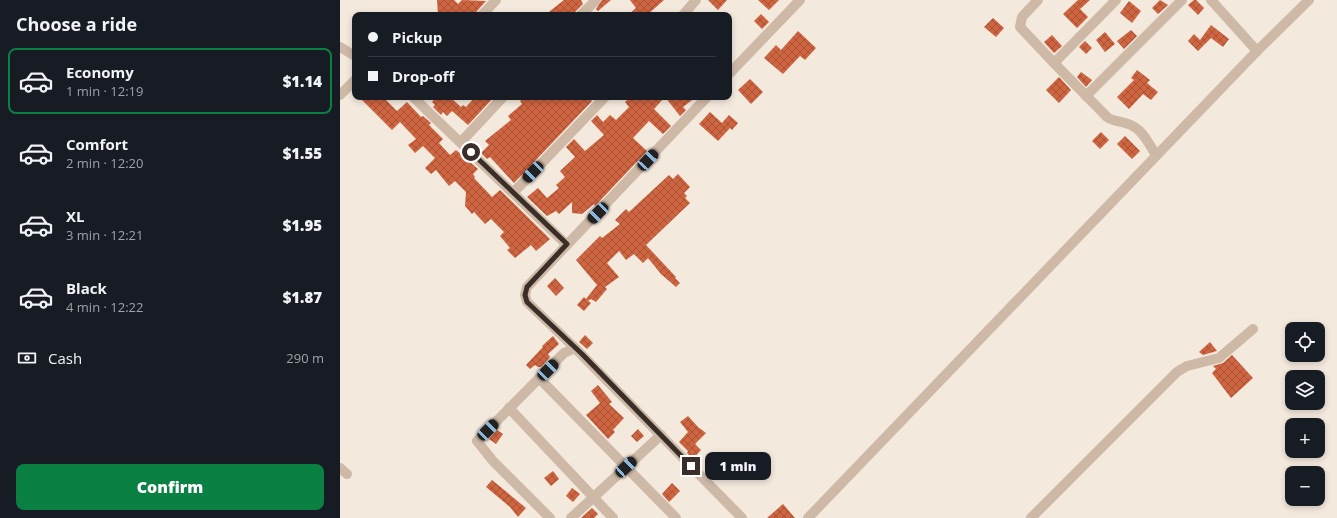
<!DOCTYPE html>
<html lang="en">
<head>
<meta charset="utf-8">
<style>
  :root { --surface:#171b24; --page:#242831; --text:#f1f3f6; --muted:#9ea1a6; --line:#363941; --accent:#0b8043 }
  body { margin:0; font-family:"Open Sans",sans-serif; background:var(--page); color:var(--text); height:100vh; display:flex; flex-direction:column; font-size:15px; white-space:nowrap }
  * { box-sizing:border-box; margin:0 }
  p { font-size:13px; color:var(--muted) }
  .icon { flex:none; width:22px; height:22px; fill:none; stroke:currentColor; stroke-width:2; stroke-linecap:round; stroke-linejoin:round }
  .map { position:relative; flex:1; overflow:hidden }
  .drawer { display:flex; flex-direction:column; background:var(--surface); width:340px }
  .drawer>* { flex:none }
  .guide { position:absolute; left:12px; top:12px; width:380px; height:88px; border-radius:8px; box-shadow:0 2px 6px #0003; display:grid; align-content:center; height:88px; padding:0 16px; background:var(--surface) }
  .controls { position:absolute; left:945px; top:322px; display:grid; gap:8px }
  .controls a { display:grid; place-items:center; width:40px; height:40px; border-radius:8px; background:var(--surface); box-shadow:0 2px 6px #0003; font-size:20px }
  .end { position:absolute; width:18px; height:18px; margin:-9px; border:5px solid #3a2e28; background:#fff; box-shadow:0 0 0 2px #fff }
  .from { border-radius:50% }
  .bubble { position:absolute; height:28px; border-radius:8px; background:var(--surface); box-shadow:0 2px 6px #0003; font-size:13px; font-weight:800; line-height:28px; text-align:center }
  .car { position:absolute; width:12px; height:24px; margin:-12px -6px; border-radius:5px; box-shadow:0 0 3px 1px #0007; background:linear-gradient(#222 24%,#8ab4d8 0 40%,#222 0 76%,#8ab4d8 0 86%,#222 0) }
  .guide b { display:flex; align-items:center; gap:14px; height:38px; font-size:15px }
  .guide b+b { border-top:1px solid var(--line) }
  .guide i { width:10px; height:10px; background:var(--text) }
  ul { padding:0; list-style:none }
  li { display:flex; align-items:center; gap:12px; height:66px; margin:0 8px 6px; padding:0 8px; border:2px solid transparent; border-radius:8px }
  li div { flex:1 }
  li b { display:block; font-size:15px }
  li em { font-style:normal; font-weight:800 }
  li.current { border-color:var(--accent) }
  li>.icon { width:36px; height:36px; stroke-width:1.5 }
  h2 { padding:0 16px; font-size:18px; line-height:48px }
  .pay { display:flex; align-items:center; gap:10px; height:44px; padding:0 16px; font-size:15px }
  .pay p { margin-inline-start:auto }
  .action { display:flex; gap:8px; margin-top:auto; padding:8px 16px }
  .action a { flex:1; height:46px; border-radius:8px; background:var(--accent); color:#fff; font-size:16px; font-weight:800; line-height:46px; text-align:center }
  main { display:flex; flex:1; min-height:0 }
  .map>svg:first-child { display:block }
</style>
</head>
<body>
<main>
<section class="drawer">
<h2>Choose a ride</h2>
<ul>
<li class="current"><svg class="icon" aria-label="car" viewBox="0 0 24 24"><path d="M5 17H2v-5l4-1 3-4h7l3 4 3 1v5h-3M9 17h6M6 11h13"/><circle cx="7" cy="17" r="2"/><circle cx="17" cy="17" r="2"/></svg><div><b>Economy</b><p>1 min · 12:19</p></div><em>$1.14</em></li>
<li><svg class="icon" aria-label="car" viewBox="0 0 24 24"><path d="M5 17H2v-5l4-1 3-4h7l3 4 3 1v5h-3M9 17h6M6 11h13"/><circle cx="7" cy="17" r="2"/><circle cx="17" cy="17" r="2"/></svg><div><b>Comfort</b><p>2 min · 12:20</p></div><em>$1.55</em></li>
<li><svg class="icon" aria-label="car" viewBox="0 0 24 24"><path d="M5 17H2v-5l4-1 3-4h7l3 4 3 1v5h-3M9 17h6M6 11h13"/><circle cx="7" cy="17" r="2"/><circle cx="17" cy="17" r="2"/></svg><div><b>XL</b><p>3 min · 12:21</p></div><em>$1.95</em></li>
<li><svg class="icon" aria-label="car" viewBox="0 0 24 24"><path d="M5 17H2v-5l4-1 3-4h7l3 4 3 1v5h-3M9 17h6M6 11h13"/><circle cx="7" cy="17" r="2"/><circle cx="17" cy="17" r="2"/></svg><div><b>Black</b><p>4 min · 12:22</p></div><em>$1.87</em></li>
</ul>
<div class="pay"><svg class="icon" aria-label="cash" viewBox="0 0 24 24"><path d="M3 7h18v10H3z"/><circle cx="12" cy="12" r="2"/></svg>Cash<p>290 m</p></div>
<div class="action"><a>Confirm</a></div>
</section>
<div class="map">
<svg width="997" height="518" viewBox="0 0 997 518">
  <defs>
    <pattern id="building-cross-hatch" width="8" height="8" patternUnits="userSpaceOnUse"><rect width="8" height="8" fill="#cf6440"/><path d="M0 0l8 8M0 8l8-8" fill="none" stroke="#a95336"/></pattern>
  </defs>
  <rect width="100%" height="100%" fill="#f4e9dd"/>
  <g fill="url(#building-cross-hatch)">
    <polygon points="97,0 114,0 118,4 122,0 146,1 137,11 136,15 98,15"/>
    <polygon points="224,0 241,0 243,4 232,15 205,15"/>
    <polygon points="262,0 271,0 258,11 256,9"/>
    <polygon points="290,0 324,0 307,15 288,15 296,8"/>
    <polygon points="368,0 387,0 378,10"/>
    <polygon points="418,0 439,0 429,10"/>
    <polygon points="738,0 750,0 740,9 748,17 737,28 723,14"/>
    <polygon points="820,0 828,5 818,14 812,8"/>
    <polygon points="854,0 856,0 864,8 858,15 848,5"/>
    <polygon points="789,1 801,11 792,23 780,13"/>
    <polygon points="421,14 429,22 422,29 414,21"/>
    <polygon points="653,18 664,28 656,37 644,27"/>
    <polygon points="871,25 889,39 883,47 871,38 858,51 848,41 854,34 860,40"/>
    <polygon points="791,30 797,36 784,49 777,41"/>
    <polygon points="458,31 476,48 465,60 460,56 443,74 424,58 436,45 441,50"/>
    <polygon points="765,32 775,44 765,52 756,40"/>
    <polygon points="712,35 722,46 714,53 704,42"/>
    <polygon points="745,41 752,48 746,54 739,47"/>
    <polygon points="797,70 810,80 807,83 818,92 811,100 803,94 789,109 777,97 794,80 791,78"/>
    <polygon points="741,72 752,80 746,87 737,77"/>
    <polygon points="719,77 731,90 719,103 706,90"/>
    <polygon points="410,79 423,92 411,104 398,90"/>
    <polygon points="19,97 43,97 57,111 67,102 81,117 83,116 91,123 89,125 103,139 99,143 110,155 116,150 138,169 133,174 135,177 134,178 152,197 160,190 210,239 196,251 191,245 175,258 167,250 170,248 160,236 164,232 151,219 145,224 134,212 132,214 125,206 126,192 115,181 109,186 96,170 91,174 85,168 95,158 83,146 75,153 68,145 76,139 60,122 52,130"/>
    <polygon points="96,97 110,97 121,107 123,105 126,107 135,97 154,97 128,125 112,111 107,116 103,112 101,115 93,107 95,105 92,102"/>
    <polygon points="185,97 248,97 252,101 174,183 150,157 147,159 141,153 149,145 145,141 171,120 168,116 182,104 180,101"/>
    <polygon points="290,97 356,97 343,107 346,110 340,116 325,97 314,109 331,126 323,134 309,121 293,138 307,151 255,206 254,204 242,214 232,213 232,202 219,214 216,211 207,216 187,197 198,188 207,198 219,188 216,185 225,177 220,171 235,157 226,147 234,139 245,151 264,135 251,121 257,115 263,122 270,115 276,120 289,107 285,102"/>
    <polygon points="370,112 382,123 389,115 398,123 392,130 390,128 378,141 359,124"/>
    <polygon points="761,132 769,140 760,149 752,141"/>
    <polygon points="785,136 800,151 792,159 777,144"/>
    <polygon points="338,174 350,187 344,193 347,196 345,198 350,203 306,245 336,277 335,278 340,283 336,287 321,274 308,258 303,263 294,254 286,260 279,251 267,263 279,277 265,287 267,289 256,302 251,299 248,301 251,303 244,311 237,305 244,297 246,299 257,285 236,260 260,236 262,238 280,224 275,220 286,209 289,212 329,175 333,179"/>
    <polygon points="215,278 224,288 216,296 207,286"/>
    <polygon points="245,335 253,343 247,349 239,342"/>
    <polygon points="213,336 219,344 208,354 210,357 201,367 198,367 195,365 190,369 186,365 203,347 202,346"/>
    <polygon points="870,342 877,351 863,355 859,352"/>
    <polygon points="892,355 913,378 891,398 872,373 876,369 873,366 883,363"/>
    <polygon points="258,385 272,402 269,404 284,418 273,430 275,432 268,439 246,415 260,403 251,391"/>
    <polygon points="348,416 358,427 366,433 355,444 361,450 353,459 347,453 348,451 339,442 348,432 340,422"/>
    <polygon points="298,429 304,436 297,442 291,436"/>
    <polygon points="157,430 163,434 156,444 149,439"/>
    <polygon points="213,471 219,479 211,486 204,478"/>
    <polygon points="152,480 186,508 178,517 170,507 146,487"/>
    <polygon points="332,483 340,491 329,502 322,494"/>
    <polygon points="232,488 240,494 233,502 226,496"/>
    <polygon points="443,504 455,518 427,518"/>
    <polygon points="252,508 258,514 254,518 241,518"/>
  </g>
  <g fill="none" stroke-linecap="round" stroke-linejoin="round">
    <g stroke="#ceb9a7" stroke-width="10">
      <polyline points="698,0 682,17 680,27 714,63 776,0"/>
      <polyline points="871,0 917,51"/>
      <polyline points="142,15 156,0"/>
      <polyline points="241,15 256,0"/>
      <polyline points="343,15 356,0"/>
      <polyline points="0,47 15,56"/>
      <path d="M714,63l53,54c7,5 14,4 21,7 14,4 21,20 28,31"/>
      <polyline points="389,74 460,0"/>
      <polyline points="0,95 15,80"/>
      <polyline points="746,96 842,0"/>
      <polyline points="73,97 227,245"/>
      <polyline points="121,142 163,97"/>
      <polyline points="174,192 265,97"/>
      <polyline points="235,348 187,302 185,295 187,287 367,97"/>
      <polyline points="199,378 336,518"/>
      <polyline points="169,408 273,518"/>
      <polyline points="0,468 7,474"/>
      <polyline points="210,518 153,461 137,441 224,353 235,348 402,518"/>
      <polyline points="231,518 321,435"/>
      <polyline points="468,518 917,51 969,0"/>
      <polyline points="691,518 837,372 847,366 879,358 913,329"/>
    </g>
  </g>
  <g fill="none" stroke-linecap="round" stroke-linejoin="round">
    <polyline stroke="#3a2e28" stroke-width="5" points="131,152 227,244 187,287 185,295 187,302 242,354 351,466"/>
  </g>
</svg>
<div class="controls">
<a><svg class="icon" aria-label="locate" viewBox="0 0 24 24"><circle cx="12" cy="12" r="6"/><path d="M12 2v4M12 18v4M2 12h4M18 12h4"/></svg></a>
<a><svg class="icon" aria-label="layers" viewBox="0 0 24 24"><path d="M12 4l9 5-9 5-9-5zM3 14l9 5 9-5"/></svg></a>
<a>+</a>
<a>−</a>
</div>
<i class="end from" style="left:131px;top:152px"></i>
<i class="end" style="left:351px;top:466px"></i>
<div class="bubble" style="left:365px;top:452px;width:66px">1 min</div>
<i class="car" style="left:308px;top:160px;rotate:43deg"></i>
<i class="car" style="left:193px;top:172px;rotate:224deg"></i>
<i class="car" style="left:258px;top:213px;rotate:224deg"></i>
<i class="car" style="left:208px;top:370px;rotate:45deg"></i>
<i class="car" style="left:148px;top:430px;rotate:45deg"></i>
<i class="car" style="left:286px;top:467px;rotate:47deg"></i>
<div class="guide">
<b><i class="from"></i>Pickup</b>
<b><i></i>Drop-off</b>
</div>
</div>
</main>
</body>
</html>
